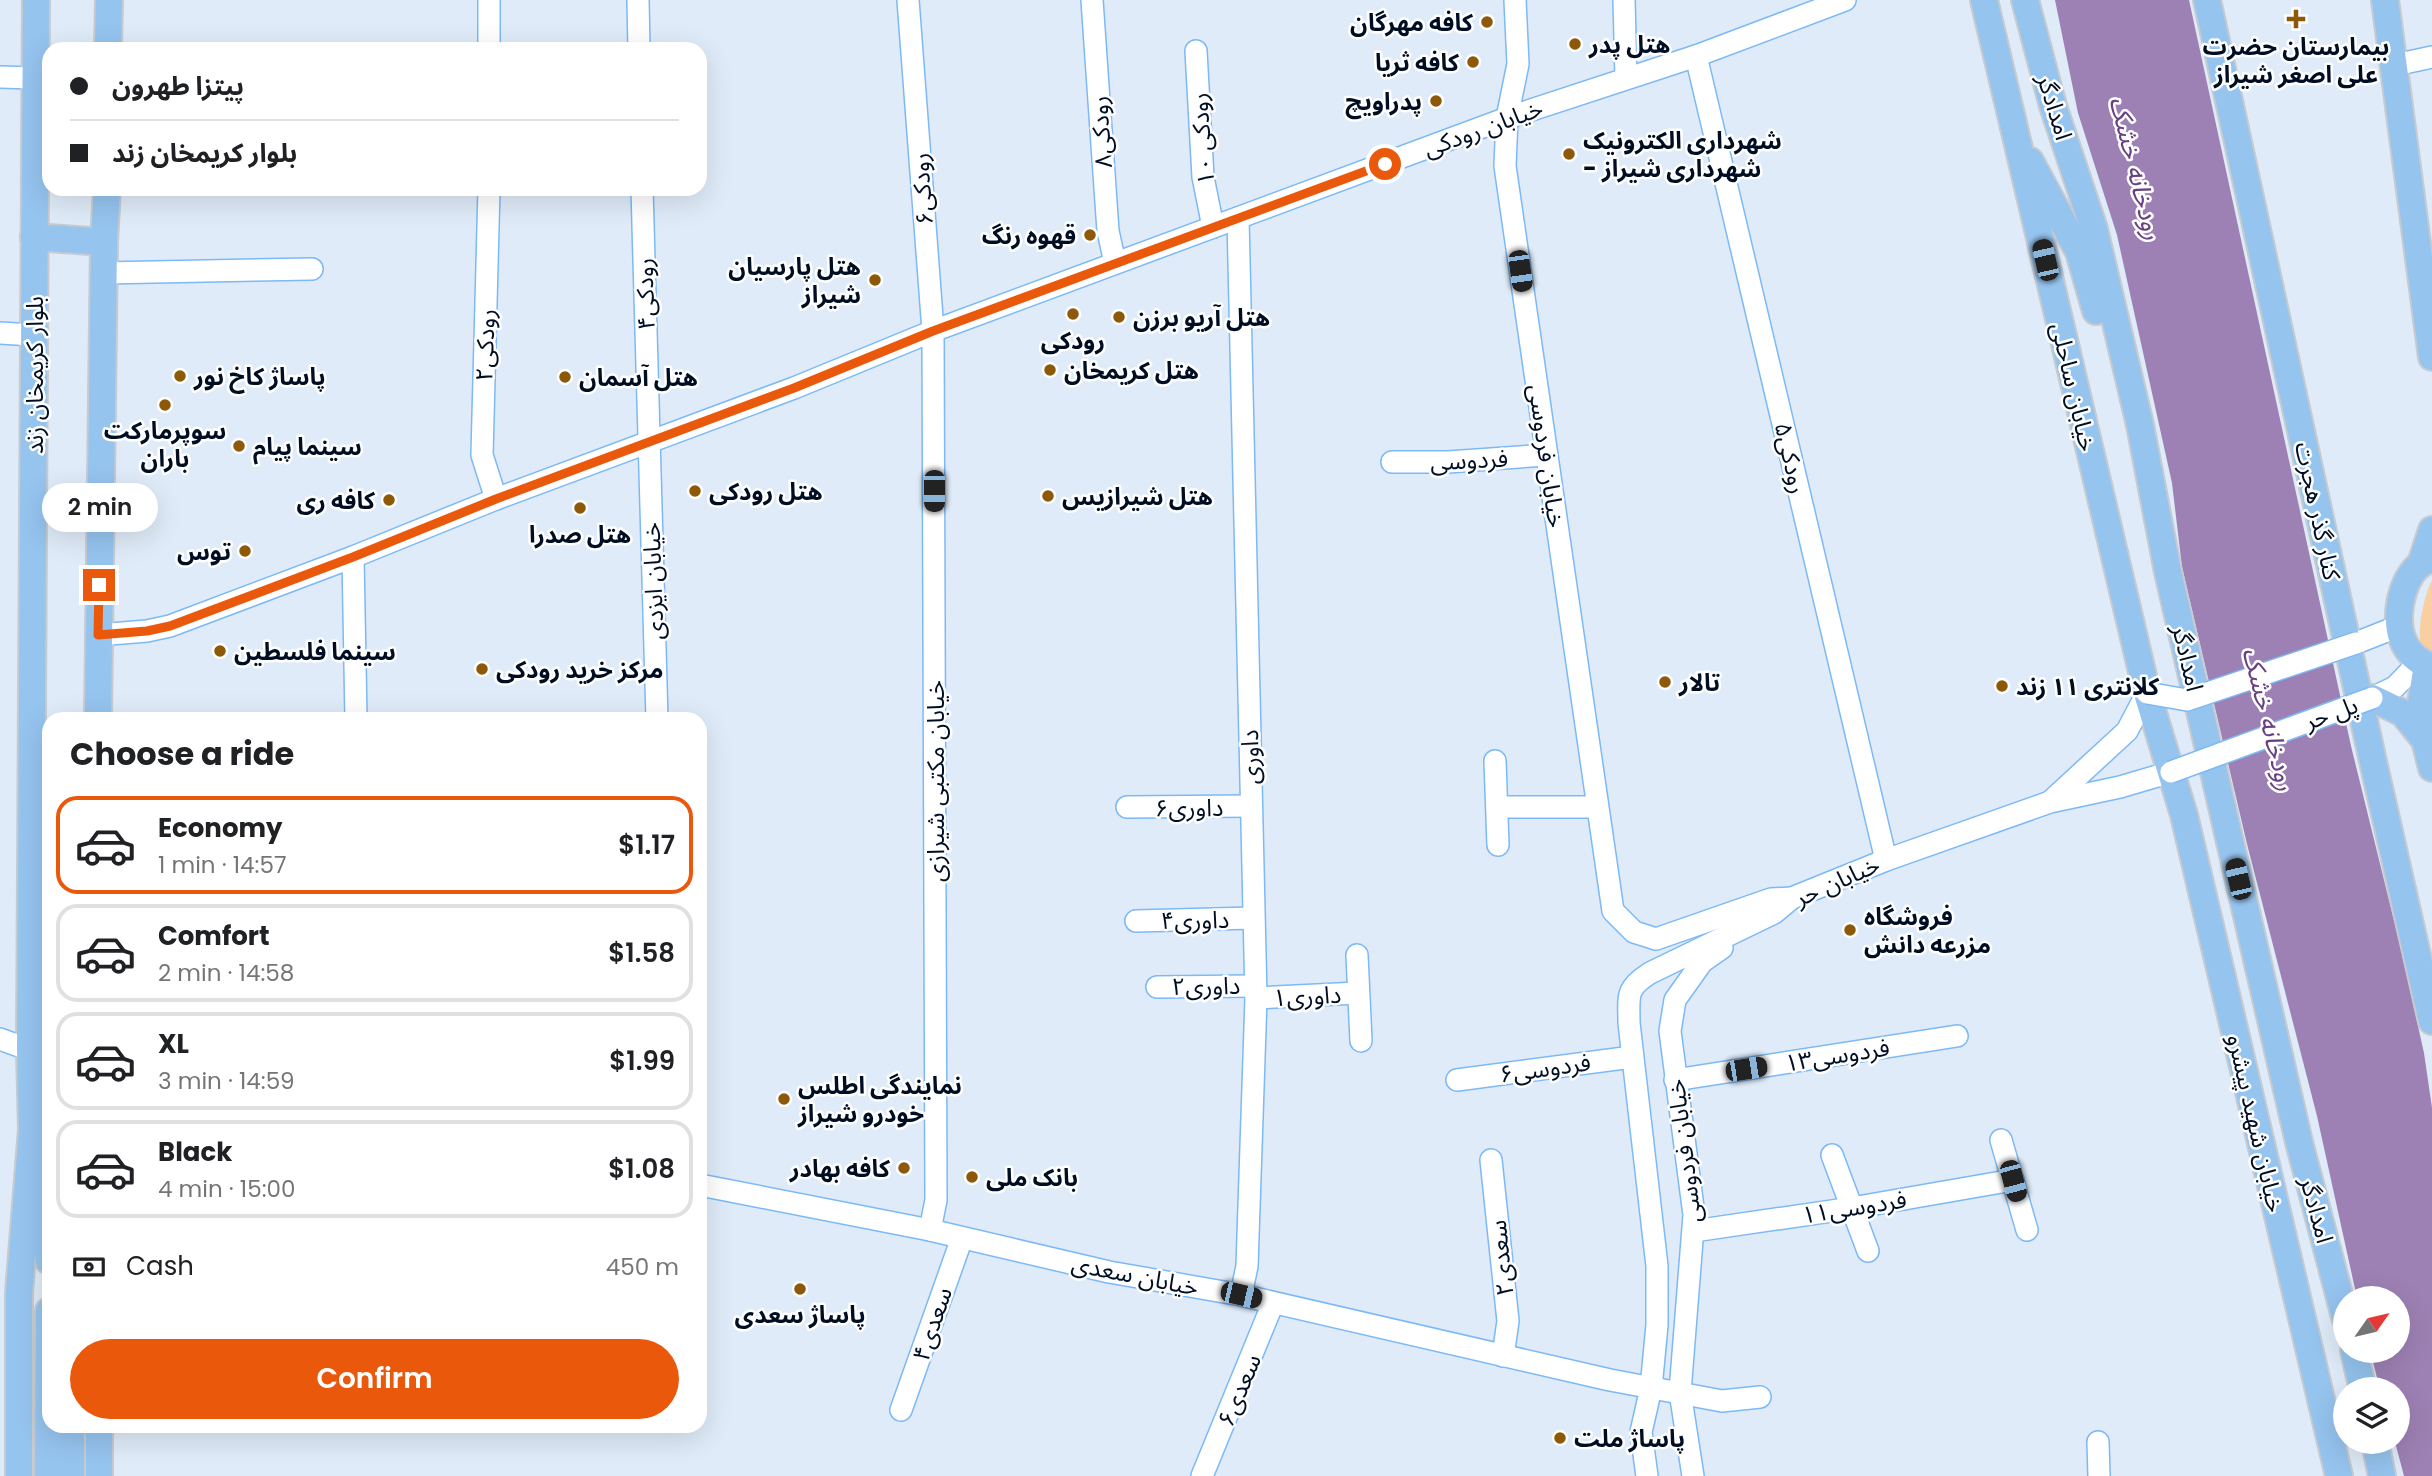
<!DOCTYPE html>
<html lang="en">
<head>
<meta charset="utf-8">
<style>
  :root { --surface:#fff; --page:#f2f2f2; --text:#202124; --muted:#757577; --line:#e0e0e0; --accent:#ea580c }
  body { margin:0; font-family:Poppins,"Noto Sans Arabic",sans-serif; background:var(--page); color:var(--text); height:100vh; display:flex; flex-direction:column; font-size:26px; white-space:nowrap }
  * { box-sizing:border-box; margin:0 }
  p { font-size:23px; color:var(--muted) }
  .icon { flex:none; width:38px; height:38px; fill:none; stroke:currentColor; stroke-width:2; stroke-linecap:round; stroke-linejoin:round }
  .map { position:relative; flex:1; overflow:hidden }
  .sheet { position:absolute; left:42px; top:712px; width:665px; height:721px; display:flex; flex-direction:column; background:var(--surface); border-radius:21px; box-shadow:0 7px 28px #0002 }
  .sheet>* { flex:none }
  .top-card { position:absolute; left:42px; top:42px; width:665px; height:154px; border-radius:21px; box-shadow:0 7px 28px #0002; display:grid; align-content:center; height:154px; padding:0 28px; background:var(--surface) }
  .needle { width:46px; rotate:56deg }
  .tools { position:absolute; left:2333px; top:1286px; display:grid; gap:14px }
  .tools a { display:grid; place-items:center; width:77px; height:77px; border-radius:50%; background:var(--surface); box-shadow:0 7px 28px #0002; font-size:35px }
  .end { position:absolute; width:32px; height:32px; margin:-16px; border:9px solid #ea580c; background:#fff; box-shadow:0 0 0 4px #fff }
  .from { border-radius:50% }
  .bubble { position:absolute; height:49px; border-radius:24px; background:var(--surface); box-shadow:0 7px 28px #0002; font-size:23px; font-weight:600; line-height:49px; text-align:center }
  .car { position:absolute; width:21px; height:42px; margin:-21px -10px; border-radius:9px; box-shadow:0 0 5px 2px #0007; background:linear-gradient(#222 24%,#8ab4d8 0 40%,#222 0 76%,#8ab4d8 0 86%,#222 0) }
  .top-card b { display:flex; align-items:center; gap:24px; height:66px; font-size:26px }
  .top-card b+b { border-top:2px solid var(--line) }
  .top-card i { width:18px; height:18px; background:var(--text) }
  ul { padding:0; list-style:none }
  li { display:flex; align-items:center; gap:21px; height:98px; margin:0 14px 10px; padding:0 14px; border:4px solid var(--line); border-radius:21px }
  li div { flex:1 }
  li b { display:block; font-size:26px }
  li em { font-style:normal; font-weight:600 }
  li.selected { border-color:var(--accent) }
  li>.icon { width:63px; height:63px; stroke-width:1.5 }
  h2 { padding:0 28px; font-size:32px; line-height:84px }
  .pay { display:flex; align-items:center; gap:18px; height:77px; padding:0 28px; font-size:26px }
  .pay p { margin-inline-start:auto }
  .action { display:flex; gap:14px; margin-top:auto; padding:14px 28px }
  .action a { flex:1; height:80px; border-radius:42px; background:var(--accent); color:#fff; font-size:28px; font-weight:600; line-height:80px; text-align:center }
  .map>svg:first-child { display:block }
</style>
</head>
<body>
<div class="map">
<svg width="2432" height="1476" viewBox="0 0 2432 1476">
  <rect width="100%" height="100%" fill="#dfebf8"/>
  <path fill="#f9cfa1" d="M2432,580v81c-3,-3 -6,-5 -8,-8 -10,-16 0,-57 8,-73z"/>
  <polygon fill="#9d81b4" points="2055,0 2189,0 2351,746 2400,945 2424,1053 2432,1108 2432,1476 2404,1476 2395,1442 2398,1442 2398,1390 2380,1389 2370,1351 2398,1351 2398,1298 2357,1298 2317,1116 2247,844 2182,567 2172,483 2117,235 2078,113"/>
  <g fill="none" stroke-linecap="round" stroke-linejoin="round">
    <g stroke="#7cb9f7" stroke-width="24">
      <g id="minor">
        <polyline points="638,0 639,49"/>
        <polyline points="908,0 933,331 936,1200 930,1230"/>
        <polyline points="1092,0 1108,231 1115,263"/>
        <polyline points="1515,0 1518,64 1507,118 1505,166 1613,911 1634,932 1656,939 1771,899 1792,898"/>
        <polyline points="1624,0 1626,78"/>
        <polyline points="489,49 489,0"/>
        <polyline points="1196,51 1203,177 1213,227"/>
        <polyline points="1696,56 1886,860"/>
        <polyline points="2395,65 2432,57"/>
        <polyline points="0,77 34,78"/>
        <polyline points="489,189 482,455 496,499"/>
        <polyline points="642,189 657,719"/>
        <polyline points="1238,218 1256,998 1247,1266 1241,1295"/>
        <polyline points="104,273 312,269"/>
        <polyline points="0,333 33,335"/>
        <polyline points="1392,462 1448,462 1546,455"/>
        <polyline points="353,557 356,719"/>
        <polyline points="98,635 147,631 170,626 353,557 496,499 794,388 933,331 1507,118 1696,56 1845,0"/>
        <polyline points="2356,643 2399,626"/>
        <polyline points="2372,698 2395,687 2419,662"/>
        <polyline points="1495,761 1498,845"/>
        <polyline points="2051,801 2127,731 2147,693"/>
        <polyline points="1127,807 1251,806"/>
        <polyline points="1497,807 1597,807"/>
        <polyline points="1136,921 1253,918"/>
        <polyline points="1357,955 1361,1041"/>
        <polyline points="1157,987 1255,986"/>
        <polyline points="1256,998 1358,993"/>
        <polyline points="0,1039 30,1050"/>
        <polyline points="1457,1080 1632,1057"/>
        <polyline points="1675,1080 1957,1036"/>
        <polyline points="2001,1140 2027,1230"/>
        <polyline points="1832,1155 1868,1251"/>
        <polyline points="1491,1160 1508,1321 1503,1356"/>
        <polyline points="700,1185 930,1230 1109,1272 1241,1295 1610,1380 1722,1401 1760,1397"/>
        <polyline points="1694,1231 1852,1208 2013,1180"/>
        <polyline points="901,1410 962,1238"/>
        <polyline points="2098,1442 2099,1476"/>
        <polyline points="1202,1476 1273,1303"/>
        <path d="M1647,1476l-6,-44 10,-44 6,-63v-59l-28,-243c0,-27 -4,-34 21,-50l124,-60 18,-15 94,-38 164,-58 70,-15 51,-15"/>
        <polyline points="1693,1476 1680,1392 1694,1215 1670,1031 1675,1000 1702,962 1722,948"/>
      </g>
    </g>
    <g stroke="#c7cacf" stroke-width="30">
      <g id="major">
        <polyline points="1984,0 2147,693 2184,815 2339,1476"/>
        <polyline points="2025,0 2053,106 2094,229 2140,425 2168,572 2299,1142 2345,1317"/>
        <polyline points="2207,0 2372,757 2432,1021"/>
        <polyline points="2385,0 2432,357"/>
        <polyline points="108,49 109,0"/>
        <polyline points="2030,161 2079,252 2096,311"/>
        <polyline points="34,237 104,242"/>
        <path d="M2432,559c-28,6 -39,54 -30,79 5,14 16,24 30,29"/>
        <polyline points="2422,561 2432,530"/>
        <polyline points="2427,665 2419,716 2432,768"/>
        <polyline points="2372,698 2403,713 2424,739"/>
        <polyline points="98,719 104,242 107,189"/>
        <polyline points="39,1182 49,1261"/>
        <polyline points="2354,1351 2363,1390"/>
        <polyline points="99,1426 99,1476"/>
        <polyline points="2375,1442 2382,1476"/>
        <polyline points="19,1476 19,1293 32,1129 30,1050 36,0"/>
        <polyline points="48,1476 49,1311"/>
        <polyline points="71,1476 71,1426"/>
      </g>
    </g>
    <use href="#minor" stroke="#fff" stroke-width="21"/>
    <use href="#major" stroke="#95c4ef" stroke-width="26"/>
    <g stroke="#7cb9f7" stroke-width="24" stroke-linecap="butt">
      <g id="minor-bridge">
        <polyline points="2147,693 2187,700 2356,643"/>
        <polyline points="2171,772 2372,698"/>
      </g>
    </g>
    <use href="#minor-bridge" stroke="#fff" stroke-width="21"/>
  </g>
  <g fill="none" stroke-linecap="round" stroke-linejoin="round">
    <polyline stroke="#ea580c" stroke-width="9" points="99,585 98,635 147,631 170,626 353,557 496,499 794,388 933,331 1385,164"/>
  </g>
  <g fill="#8d5807" stroke="#fff" stroke-width="2.5">
    <path d="M2292.5 8.5h7v7h7v7h-7v7h-7v-7h-7v-7h7z"/>
    <circle cx="1487" cy="22" r="7"/>
    <circle cx="1575" cy="44" r="7"/>
    <circle cx="1473" cy="62" r="7"/>
    <circle cx="1436" cy="101" r="7"/>
    <circle cx="1569" cy="154" r="7"/>
    <circle cx="1090" cy="235" r="7"/>
    <circle cx="875" cy="280" r="7"/>
    <circle cx="1073" cy="314" r="7"/>
    <circle cx="1119" cy="317" r="7"/>
    <circle cx="1050" cy="370" r="7"/>
    <circle cx="180" cy="376" r="7"/>
    <circle cx="565" cy="377" r="7"/>
    <circle cx="165" cy="405" r="7"/>
    <circle cx="239" cy="446" r="7"/>
    <circle cx="695" cy="491" r="7"/>
    <circle cx="1048" cy="496" r="7"/>
    <circle cx="389" cy="500" r="7"/>
    <circle cx="580" cy="508" r="7"/>
    <circle cx="245" cy="551" r="7"/>
    <circle cx="220" cy="651" r="7"/>
    <circle cx="482" cy="669" r="7"/>
    <circle cx="1665" cy="682" r="7"/>
    <circle cx="2002" cy="686" r="7"/>
    <circle cx="1850" cy="930" r="7"/>
    <circle cx="784" cy="1099" r="7"/>
    <circle cx="904" cy="1168" r="7"/>
    <circle cx="972" cy="1177" r="7"/>
    <circle cx="800" cy="1289" r="7"/>
    <circle cx="1560" cy="1438" r="7"/>
  </g>
  <g text-anchor="middle" dominant-baseline="central" stroke-width="5" stroke-linejoin="round" paint-order="stroke">
    <g font-size="24" font-weight="bold" fill="#000e23" stroke="#fff" text-anchor="start">
      <text x="1473" y="22" text-anchor="end">کافه مهرگان</text>
      <text x="1589" y="44">هتل پدر</text>
      <text x="2296" y="46" text-anchor="middle">بیمارستان حضرت<tspan x="2296" dy="28">علی اصغر شیراز</tspan></text>
      <text x="1459" y="62" text-anchor="end">کافه ثریا</text>
      <text x="1422" y="101" text-anchor="end">پدراویچ</text>
      <text x="1583" y="140">شهرداری الکترونیک<tspan x="1583" dy="28">- شهرداری شیراز</tspan></text>
      <text x="1076" y="235" text-anchor="end">قهوه رنگ</text>
      <text x="861" y="266" text-anchor="end">هتل پارسیان<tspan x="861" dy="28">شیراز</tspan></text>
      <text x="1133" y="317">هتل آریو برزن</text>
      <text x="1073" y="340" text-anchor="middle">رودکی</text>
      <text x="1064" y="370">هتل کریمخان</text>
      <text x="194" y="376">پاساژ کاخ نور</text>
      <text x="579" y="377">هتل آسمان</text>
      <text x="165" y="430" text-anchor="middle">سوپرمارکت<tspan x="165" dy="28">باران</tspan></text>
      <text x="253" y="446">سینما پیام</text>
      <text x="709" y="491">هتل رودکی</text>
      <text x="1062" y="496">هتل شیرازیس</text>
      <text x="375" y="500" text-anchor="end">کافه ری</text>
      <text x="580" y="534" text-anchor="middle">هتل صدرا</text>
      <text x="231" y="551" text-anchor="end">توس</text>
      <text x="234" y="651">سینما فلسطین</text>
      <text x="496" y="669">مرکز خرید رودکی</text>
      <text x="1679" y="682">تالار</text>
      <text x="2016" y="686">کلانتری ۱۱ زند</text>
      <text x="1864" y="916">فروشگاه<tspan x="1864" dy="28">مزرعه دانش</tspan></text>
      <text x="798" y="1085">نمایندگی اطلس<tspan x="798" dy="28">خودرو شیراز</tspan></text>
      <text x="890" y="1168" text-anchor="end">کافه بهادر</text>
      <text x="986" y="1177">بانک ملی</text>
      <text x="800" y="1314" text-anchor="middle">پاساژ سعدی</text>
      <text x="1574" y="1438">پاساژ ملت</text>
    </g>
    <g font-size="24" fill="#000e23" stroke="#fff">
      <text transform="translate(2055 107) rotate(73)">امدادگر</text>
      <text transform="translate(1483 128) rotate(-20)">خیابان رودکی</text>
      <text transform="translate(1101 132) rotate(-94)">رودکی۸</text>
      <text transform="translate(1202 139) rotate(-95)">رودکی ۱۰</text>
      <text transform="translate(922 189) rotate(-94)">رودکی۶</text>
      <text transform="translate(645 294) rotate(-92)">رودکی۴</text>
      <text transform="translate(485 345) rotate(-88)">رودکی۲</text>
      <text transform="translate(34 375) rotate(-90)">بلوار کریمخان زند</text>
      <text transform="translate(2074 387) rotate(77)">خیابان ساحلی</text>
      <text transform="translate(1547 456) rotate(82)">خیابان فردوسی</text>
      <text transform="translate(1791 458) rotate(77)">رودکی۵</text>
      <text transform="translate(1469 460) rotate(-3)">فردوسی</text>
      <text transform="translate(2318 511) rotate(78)">کنار گذر هجرت</text>
      <text transform="translate(653 581) rotate(-92)">خیابان ایزدی</text>
      <text transform="translate(2188 658) rotate(77)">امدادگر</text>
      <text transform="translate(2331 713) rotate(-20)">پل حر</text>
      <text transform="translate(1250 757) rotate(-91)">داوری</text>
      <text transform="translate(935 781) rotate(-90)">خیابان مکتبی شیرازی</text>
      <text x="1189" y="807">داوری۶</text>
      <text transform="translate(1837 881) rotate(-24)">خیابان حر</text>
      <text transform="translate(1195 920) rotate(-1)">داوری۴</text>
      <text transform="translate(1206 986) rotate(-1)">داوری۲</text>
      <text transform="translate(1307 996) rotate(-3)">داوری۱</text>
      <text transform="translate(1837 1055) rotate(-9)">فردوسی۱۳</text>
      <text transform="translate(1545 1068) rotate(-8)">فردوسی۶</text>
      <text transform="translate(2256 1123) rotate(77)">خیابان شهید پیشرو</text>
      <text transform="translate(1684 1151) rotate(-97)">خیابان فردوسی</text>
      <text transform="translate(1854 1207) rotate(-9)">فردوسی۱۱</text>
      <text transform="translate(2317 1210) rotate(75)">امدادگر</text>
      <text transform="translate(1501 1258) rotate(-96)">سعدی۲</text>
      <text transform="translate(1135 1275) rotate(11)">خیابان سعدی</text>
      <text transform="translate(932 1324) rotate(-71)">سعدی۴</text>
      <text transform="translate(1239 1390) rotate(-67)">سعدی۶</text>
    </g>
    <g font-size="26" font-style="italic" fill="#674183" stroke="#fff">
      <text transform="translate(2136 168) rotate(76)">رودخانه خشک</text>
      <text transform="translate(2269 719) rotate(76)">رودخانه خشک</text>
    </g>
  </g>
</svg>
<div class="tools">
<a><svg class="needle" viewBox="-14 -14 28 28"><path d="M0-13l5 13h-10z" fill="#e53935"/><path d="M0 13l5-13h-10z" fill="#757577"/></svg></a>
<a><svg class="icon" aria-label="layers" viewBox="0 0 24 24"><path d="M12 4l9 5-9 5-9-5zM3 14l9 5 9-5"/></svg></a>
</div>
<i class="end from" style="left:1385px;top:164px"></i>
<i class="end" style="left:99px;top:585px"></i>
<div class="bubble" style="left:42px;top:483px;width:116px">2 min</div>
<i class="car" style="left:2045px;top:260px;rotate:347deg"></i>
<i class="car" style="left:1520px;top:271px;rotate:172deg"></i>
<i class="car" style="left:934px;top:491px;rotate:180deg"></i>
<i class="car" style="left:2238px;top:879px;rotate:347deg"></i>
<i class="car" style="left:1746px;top:1069px;rotate:81deg"></i>
<i class="car" style="left:2013px;top:1181px;rotate:165deg"></i>
<i class="car" style="left:1241px;top:1295px;rotate:103deg"></i>
<div class="top-card">
<b><i class="from"></i>پیتزا طهرون</b>
<b><i></i>بلوار کریمخان زند</b>
</div>
<section class="sheet">
<h2>Choose a ride</h2>
<ul>
<li class="selected"><svg class="icon" aria-label="car" viewBox="0 0 24 24"><path d="M5 17H2v-5l4-1 3-4h7l3 4 3 1v5h-3M9 17h6M6 11h13"/><circle cx="7" cy="17" r="2"/><circle cx="17" cy="17" r="2"/></svg><div><b>Economy</b><p>1 min · 14:57</p></div><em>$1.17</em></li>
<li><svg class="icon" aria-label="car" viewBox="0 0 24 24"><path d="M5 17H2v-5l4-1 3-4h7l3 4 3 1v5h-3M9 17h6M6 11h13"/><circle cx="7" cy="17" r="2"/><circle cx="17" cy="17" r="2"/></svg><div><b>Comfort</b><p>2 min · 14:58</p></div><em>$1.58</em></li>
<li><svg class="icon" aria-label="car" viewBox="0 0 24 24"><path d="M5 17H2v-5l4-1 3-4h7l3 4 3 1v5h-3M9 17h6M6 11h13"/><circle cx="7" cy="17" r="2"/><circle cx="17" cy="17" r="2"/></svg><div><b>XL</b><p>3 min · 14:59</p></div><em>$1.99</em></li>
<li><svg class="icon" aria-label="car" viewBox="0 0 24 24"><path d="M5 17H2v-5l4-1 3-4h7l3 4 3 1v5h-3M9 17h6M6 11h13"/><circle cx="7" cy="17" r="2"/><circle cx="17" cy="17" r="2"/></svg><div><b>Black</b><p>4 min · 15:00</p></div><em>$1.08</em></li>
</ul>
<div class="pay"><svg class="icon" aria-label="cash" viewBox="0 0 24 24"><path d="M3 7h18v10H3z"/><circle cx="12" cy="12" r="2"/></svg>Cash<p>450 m</p></div>
<div class="action"><a>Confirm</a></div>
</section>
</div>
</body>
</html>
